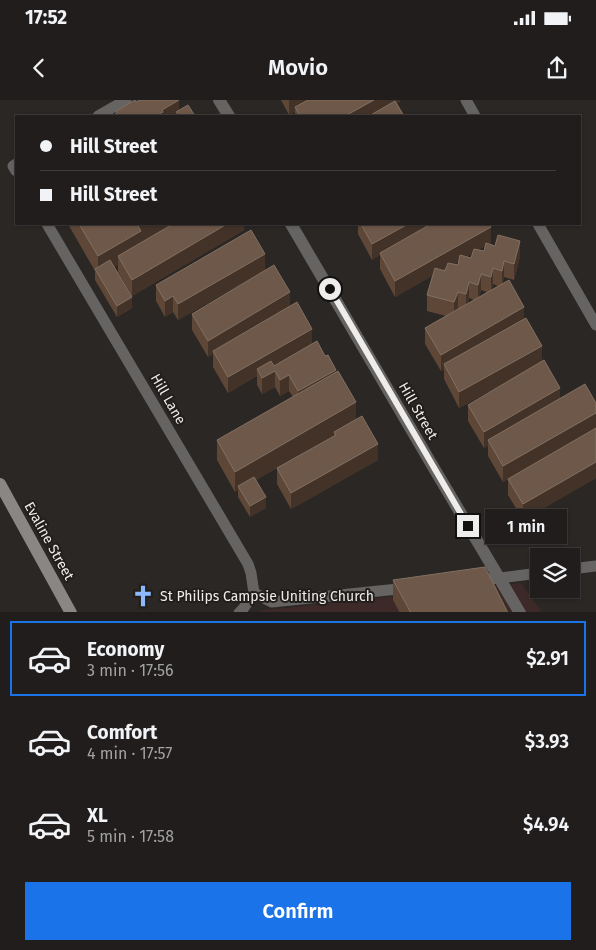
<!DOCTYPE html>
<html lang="en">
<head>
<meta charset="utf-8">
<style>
  :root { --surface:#201d1c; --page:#282625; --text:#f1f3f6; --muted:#a2a2a3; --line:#3d3b3b; --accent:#1a73e8 }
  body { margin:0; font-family:"Fira Sans",sans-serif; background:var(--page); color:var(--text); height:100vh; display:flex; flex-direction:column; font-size:19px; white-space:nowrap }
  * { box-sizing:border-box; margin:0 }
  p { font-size:16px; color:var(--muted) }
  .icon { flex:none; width:28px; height:28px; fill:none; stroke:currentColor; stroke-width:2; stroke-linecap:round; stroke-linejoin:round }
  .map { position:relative; height:512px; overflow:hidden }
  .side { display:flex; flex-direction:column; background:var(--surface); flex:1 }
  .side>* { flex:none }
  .top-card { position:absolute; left:15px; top:15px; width:566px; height:110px; border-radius:0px; box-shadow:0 1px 4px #0004,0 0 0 1px var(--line); display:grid; align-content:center; height:110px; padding:0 25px; background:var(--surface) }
  .buttons { position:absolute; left:530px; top:448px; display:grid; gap:10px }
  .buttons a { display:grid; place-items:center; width:50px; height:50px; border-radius:0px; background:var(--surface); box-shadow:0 1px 4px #0004,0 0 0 1px var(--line); font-size:25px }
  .end { position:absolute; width:22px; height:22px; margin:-11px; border:6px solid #efedeb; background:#111; box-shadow:0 0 0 2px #111 }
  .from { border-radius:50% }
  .bubble { position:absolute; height:35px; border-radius:0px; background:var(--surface); box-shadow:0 1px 4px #0004,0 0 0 1px var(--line); font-size:16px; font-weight:600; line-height:35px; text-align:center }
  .top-card b { display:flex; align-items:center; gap:18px; height:48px; font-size:19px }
  .top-card b+b { border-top:1px solid var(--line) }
  .top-card i { width:12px; height:12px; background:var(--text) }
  ul { padding:9px 0 0; list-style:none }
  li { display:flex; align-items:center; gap:15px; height:75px; margin:0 10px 8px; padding:0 15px; border:2px solid transparent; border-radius:0px }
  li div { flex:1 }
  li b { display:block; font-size:19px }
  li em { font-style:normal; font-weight:600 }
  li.active { border-color:var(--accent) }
  li>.icon { width:45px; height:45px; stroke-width:1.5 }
  .button { display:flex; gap:10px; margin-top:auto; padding:10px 25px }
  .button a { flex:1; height:58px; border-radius:0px; background:var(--accent); color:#fff; font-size:20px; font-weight:600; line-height:58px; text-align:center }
  .status { display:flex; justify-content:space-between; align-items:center; height:35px; padding:0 25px; background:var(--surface); direction:ltr }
  .status svg { height:14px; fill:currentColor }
  header { display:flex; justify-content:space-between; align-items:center; height:65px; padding:0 25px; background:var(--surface); font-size:22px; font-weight:600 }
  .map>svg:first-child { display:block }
</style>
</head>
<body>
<div class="status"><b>17:52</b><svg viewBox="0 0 49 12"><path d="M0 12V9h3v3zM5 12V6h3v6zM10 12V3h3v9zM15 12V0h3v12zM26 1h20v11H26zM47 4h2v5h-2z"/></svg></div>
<header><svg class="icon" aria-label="back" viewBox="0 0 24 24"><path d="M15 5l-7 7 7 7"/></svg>Movio<svg class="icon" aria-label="share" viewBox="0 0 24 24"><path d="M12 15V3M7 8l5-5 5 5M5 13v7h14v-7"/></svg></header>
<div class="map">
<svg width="596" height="513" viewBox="0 0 596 513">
  <rect width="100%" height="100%" fill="#2b2725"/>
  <polygon fill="#3d2a28" points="521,483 542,512 253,513 265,510"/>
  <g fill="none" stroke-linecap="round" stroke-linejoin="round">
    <g stroke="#666463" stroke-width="11">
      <polyline points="466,0 475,16"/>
      <polyline points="98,16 126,0"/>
      <polyline points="16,64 13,66 16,71"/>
      <polyline points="47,124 248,464 251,473 254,493 243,509 239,513"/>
      <polyline points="538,124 596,225"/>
      <polyline points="571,469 596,466"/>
      <polyline points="476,481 539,473"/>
      <polyline points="254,493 272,502 408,488"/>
    </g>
    <g stroke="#666463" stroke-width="12">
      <polyline points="219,0 229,16"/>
      <polyline points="291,124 435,370 520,513"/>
    </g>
    <polyline stroke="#898684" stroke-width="12" points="0,384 71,513"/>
  </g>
  <g fill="#5e4736" fill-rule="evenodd">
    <polygon points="281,0 400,0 400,2 397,3 404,16 295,16 295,12 289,15"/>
    <polygon points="68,124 244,124 244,130 132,196 118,172 118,165 114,167 132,208 117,217 95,180 95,171"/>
    <path d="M358,124h131l2,19 -2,1 31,13 -6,23 -10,-3 -1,6 21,36 18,43 18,37 36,4v75l-73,42 -15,-25v-16l8,-4 -13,7 -15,-26v-10l-4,2 -16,-27v-16l60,-35 -69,38 -15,-29v-10l-3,2 -16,-27v-16l21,-12 -19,-5v-16l5,-19 -37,21 -15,-28v-14l-8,5 -14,-26zM485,146l-1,5 -6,-1zM472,153l-1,5 -4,-1zM459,161l-1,4 -4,-1zM493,184l5,2 -6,4zM481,190l6,2 -8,5zM469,198l5,2 -6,3z"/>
    <polygon points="265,170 178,220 173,212 165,217 156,201 156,185"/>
    <polygon points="290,206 312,244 325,256 336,272 356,320 378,360 291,409 277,384 277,368 334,336 334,335 256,380 266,408 250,417 238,397 238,390 235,392 217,360 217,340 293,297 289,291 280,296 275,287 262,294 257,285 257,276 228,293 213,267 213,254 208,257 192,230 192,214"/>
    <polygon points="393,480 508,513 400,513 393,500"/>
  </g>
  <g fill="#433227">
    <polygon points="179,0 179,16 176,12 176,16 156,16 162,10"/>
    <polygon points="289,0 315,0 295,7 295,12 289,15"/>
    <polygon points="374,0 400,0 400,2 373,16 345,16"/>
    <polygon points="142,124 176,124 118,156 118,165 99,176 98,174 98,156"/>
    <polygon points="227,124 244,124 244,130 132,196 132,180"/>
    <polygon points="408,124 436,124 380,153 380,155 372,160 372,144"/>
    <polygon points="491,127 491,143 395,197 395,181"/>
    <polygon points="520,141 520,157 514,180 514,164"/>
    <polygon points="265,154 265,170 178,220 178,204"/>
    <polygon points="504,161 504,177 502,187 502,171"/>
    <polygon points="493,168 493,184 491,193 491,177"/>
    <polygon points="481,174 481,190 478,201 478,185"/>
    <polygon points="469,182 469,198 466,210 466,194"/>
    <polygon points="290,192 290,208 213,251 213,254 208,257 208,241"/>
    <polygon points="458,192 458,208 454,218 454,202"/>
    <polygon points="173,196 173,212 165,217 165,201"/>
    <polygon points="132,197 132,208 117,217 117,206"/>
    <polygon points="524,207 524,223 444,264 444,269 441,271 441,255"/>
    <polygon points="312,229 312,245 260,275 257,269 257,276 228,293 228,277"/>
    <polygon points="542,246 542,262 459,308 459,292"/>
    <polygon points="336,270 336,286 298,307 298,291"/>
    <polygon points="275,271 275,287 262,294 262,278"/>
    <polygon points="289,275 289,291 280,296 280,280"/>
    <polygon points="560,288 560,304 488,340 488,346 484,348 484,332"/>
    <polygon points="356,302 356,322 334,332 334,335 240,389 238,386 238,390 235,392 235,372"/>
    <polygon points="596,313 596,329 503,382 503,366"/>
    <polygon points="378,344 378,360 291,409 291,393"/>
    <polygon points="596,362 596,378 523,420 523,404"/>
    <polygon points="266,397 266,408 250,417 250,406"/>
  </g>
  <g fill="#6e5849" stroke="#827062">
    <polygon points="135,0 136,2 139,0 179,0 162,10 163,12 156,16 108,16 112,14 112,16 117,13 116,11"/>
    <polygon points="308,0 374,0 345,16 300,16 295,7"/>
    <polygon points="395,1 404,16 369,16"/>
    <polygon points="188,5 195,16 179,16 176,12"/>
    <polygon points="79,124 114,124 115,126 119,124 142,124 138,126 141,131 98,156"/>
    <polygon points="173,124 227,124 132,180 118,156"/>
    <polygon points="361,124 408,124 372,144"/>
    <polygon points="431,124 489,124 491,127 395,181 380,153"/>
    <polygon points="251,130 265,154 178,204 173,196 165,201 156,185"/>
    <polygon points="498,135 520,141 514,164 504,161 502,171 493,168 491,177 481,174 478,185 469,182 466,194 458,192 454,202 427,195 435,168 445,171 448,163 458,165 460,155 471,158 474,149 484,151 486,143 495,146"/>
    <polygon points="110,160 132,197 117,206 95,169"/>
    <polygon points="274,165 290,192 208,241 192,214"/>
    <polygon points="509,180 524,207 441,255 425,228"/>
    <polygon points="297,202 312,229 228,277 213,251"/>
    <polygon points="526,218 542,246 459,292 444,264"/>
    <polygon points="317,241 325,256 328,255 336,270 298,291 289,275 280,280 275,271 262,278 257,269 271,261 274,266"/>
    <polygon points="544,260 560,288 484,332 468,305"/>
    <polygon points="338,271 356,302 235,372 217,340"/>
    <polygon points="585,284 596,303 596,313 503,366 488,340"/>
    <polygon points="362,316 378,344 291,393 277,368 336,335 334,332"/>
    <polygon points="596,328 596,362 523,404 508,379"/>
    <polygon points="254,377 266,397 250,406 238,386"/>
    <polygon points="485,467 508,513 411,513 393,480"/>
  </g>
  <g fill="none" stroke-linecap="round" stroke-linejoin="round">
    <polyline stroke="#efedeb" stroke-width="6" points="330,189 468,426"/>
  </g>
  <defs>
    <g id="church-bare" transform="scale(1.725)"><path d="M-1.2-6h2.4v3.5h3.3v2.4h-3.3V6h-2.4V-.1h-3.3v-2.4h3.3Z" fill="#8cb9fc" stroke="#211e1b" stroke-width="2.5" paint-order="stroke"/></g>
  </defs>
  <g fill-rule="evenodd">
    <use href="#church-bare" x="143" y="496"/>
  </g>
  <g text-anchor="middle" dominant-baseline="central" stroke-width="4" stroke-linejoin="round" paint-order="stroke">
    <g font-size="14" fill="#efedeb" stroke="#211e1b">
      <text transform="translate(168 299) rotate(60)">Hill Lane</text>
      <text transform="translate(418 311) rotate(60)">Hill Street</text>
      <text transform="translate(49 441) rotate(61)">Evaline Street</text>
    </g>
    <g font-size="14" fill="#efedeb" stroke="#211e1b" text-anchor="start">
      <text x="160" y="496">St Philips Campsie Uniting Church</text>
    </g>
  </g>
</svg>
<div class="buttons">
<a><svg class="icon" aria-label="layers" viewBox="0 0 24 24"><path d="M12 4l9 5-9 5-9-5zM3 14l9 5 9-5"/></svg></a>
</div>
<i class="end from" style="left:330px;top:189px"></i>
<i class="end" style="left:468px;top:426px"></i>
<div class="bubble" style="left:485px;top:409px;width:82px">1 min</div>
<div class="top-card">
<b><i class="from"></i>Hill Street</b>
<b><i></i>Hill Street</b>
</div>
</div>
<section class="side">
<ul>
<li class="active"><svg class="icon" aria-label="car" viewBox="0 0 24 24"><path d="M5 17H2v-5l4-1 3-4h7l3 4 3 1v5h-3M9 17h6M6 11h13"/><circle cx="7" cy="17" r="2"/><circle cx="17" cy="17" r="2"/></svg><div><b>Economy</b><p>3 min · 17:56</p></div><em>$2.91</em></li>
<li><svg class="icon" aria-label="car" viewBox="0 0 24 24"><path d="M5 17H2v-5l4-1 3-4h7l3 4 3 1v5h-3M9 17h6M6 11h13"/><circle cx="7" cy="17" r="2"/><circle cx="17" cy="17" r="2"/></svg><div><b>Comfort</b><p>4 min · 17:57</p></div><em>$3.93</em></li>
<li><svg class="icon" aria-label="car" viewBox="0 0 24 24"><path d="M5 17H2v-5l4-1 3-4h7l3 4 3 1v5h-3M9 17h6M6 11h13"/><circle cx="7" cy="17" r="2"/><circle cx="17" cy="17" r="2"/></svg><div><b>XL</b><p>5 min · 17:58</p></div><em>$4.94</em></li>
</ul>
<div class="button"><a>Confirm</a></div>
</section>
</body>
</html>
